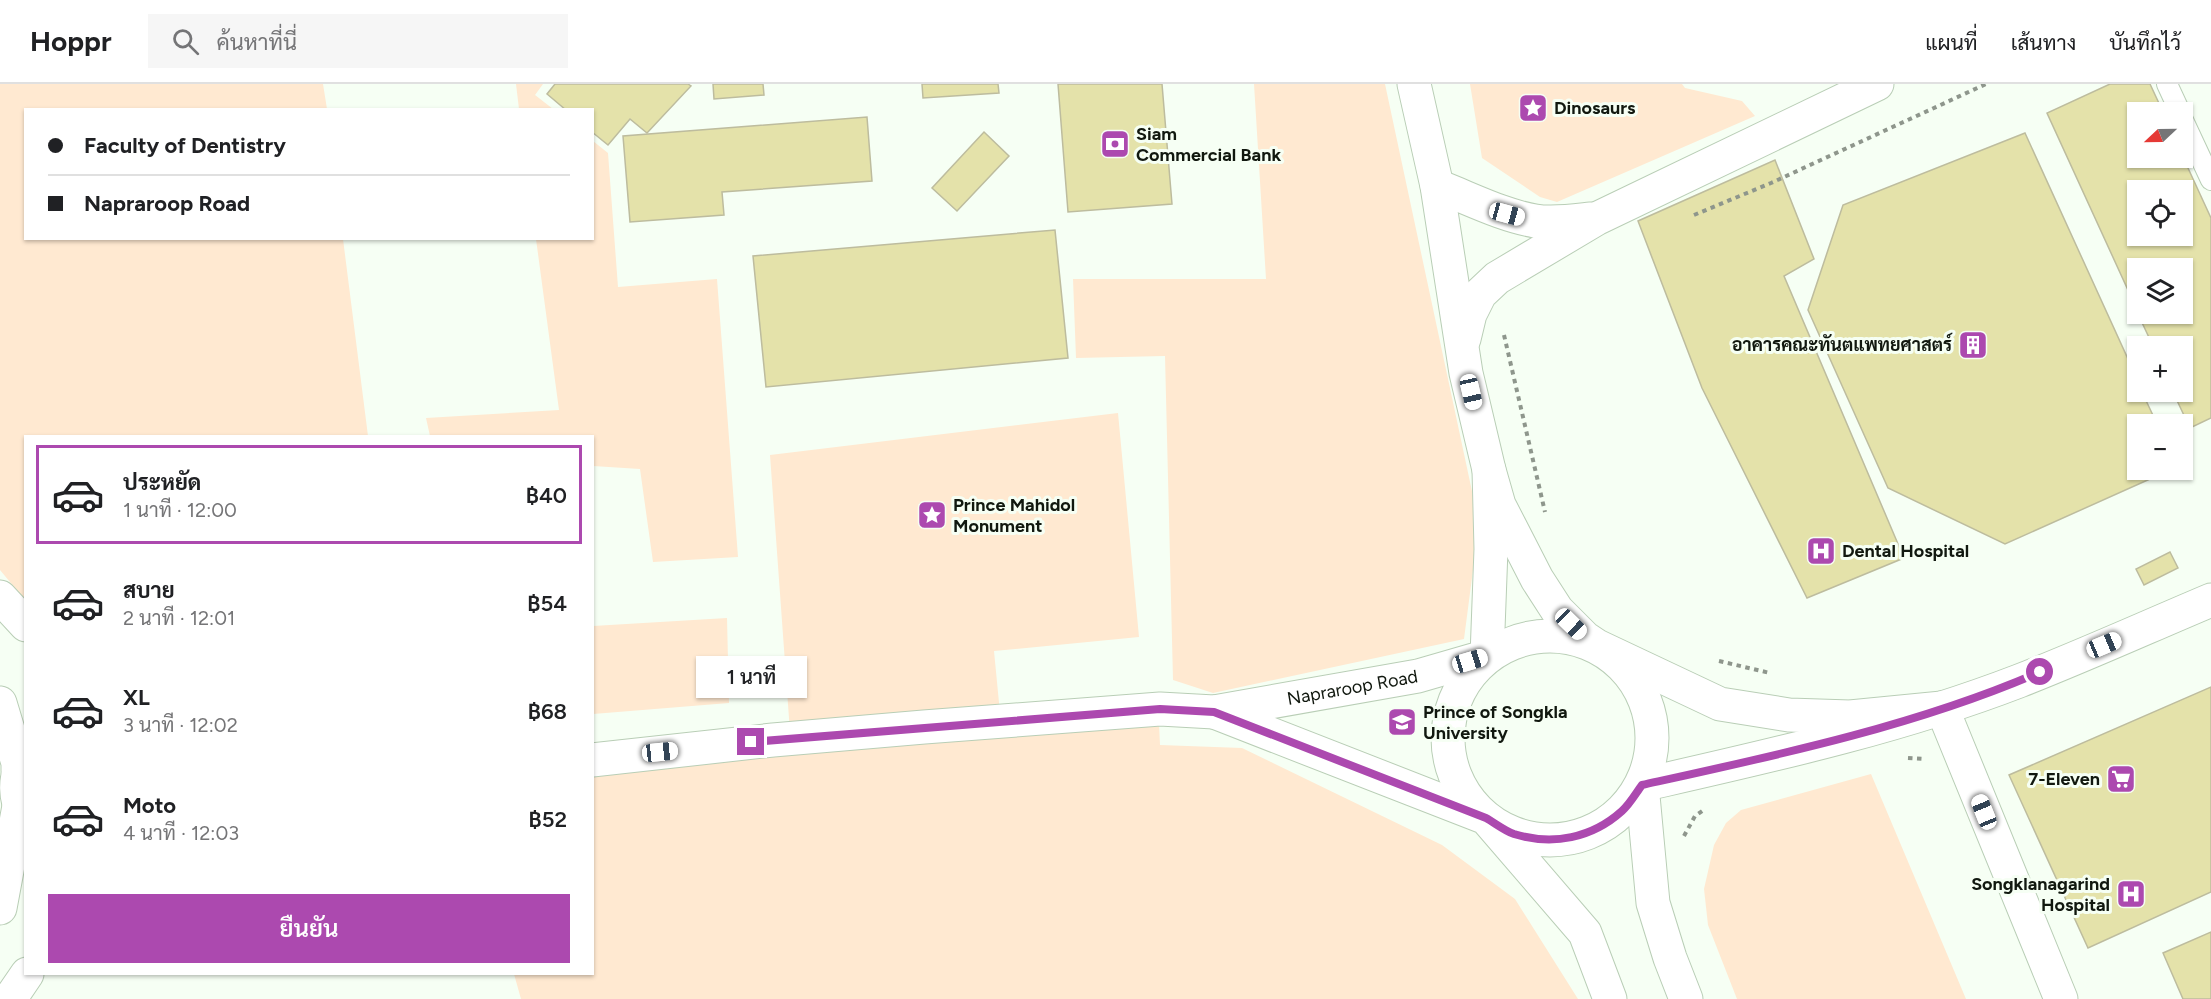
<!DOCTYPE html>
<html lang="th">
<head>
<meta charset="utf-8">
<style>
  :root { --surface:#fff; --page:#f6f6f6; --text:#202124; --muted:#757577; --line:#e0e0e0; --accent:#ac49af }
  body { margin:0; font-family:Figtree,Sarabun,sans-serif; background:var(--page); color:var(--text); height:100vh; display:flex; flex-direction:column; font-size:22px; white-space:nowrap }
  * { box-sizing:border-box; margin:0 }
  p { font-size:20px; color:var(--muted) }
  .icon { flex:none; width:33px; height:33px; fill:none; stroke:currentColor; stroke-width:2; stroke-linecap:round; stroke-linejoin:round }
  .map { position:relative; flex:1; overflow:hidden }
  .side { position:absolute; left:24px; top:351px; width:570px; height:540px; display:flex; flex-direction:column; background:var(--surface); border-radius:0px; box-shadow:0 2px 4px #0004 }
  .side>* { flex:none }
  .top-card { position:absolute; left:24px; top:24px; width:570px; height:132px; border-radius:0px; box-shadow:0 2px 4px #0004; display:grid; align-content:center; height:132px; padding:0 24px; background:var(--surface) }
  .needle { width:39px; rotate:248deg }
  .tools { position:absolute; left:2127px; top:18px; display:grid; gap:12px }
  .tools a { display:grid; place-items:center; width:66px; height:66px; border-radius:0px; background:var(--surface); box-shadow:0 2px 4px #0004; font-size:30px }
  .end { position:absolute; width:27px; height:27px; margin:-14px; border:8px solid #ac49af; background:#fff; box-shadow:0 0 0 3px #fff }
  .from { border-radius:50% }
  .bubble { position:absolute; height:42px; border-radius:0px; background:var(--surface); box-shadow:0 2px 4px #0004; font-size:20px; font-weight:600; line-height:42px; text-align:center }
  .car { position:absolute; width:18px; height:36px; margin:-18px -9px; border-radius:8px; box-shadow:0 0 4px 2px #0007; background:linear-gradient(#fff 24%,#345 0 40%,#fff 0 76%,#345 0 86%,#fff 0) }
  .top-card b { display:flex; align-items:center; gap:21px; height:57px; font-size:22px }
  .top-card b+b { border-top:2px solid var(--line) }
  .top-card i { width:15px; height:15px; background:var(--text) }
  ul { padding:10px 0 0; list-style:none }
  li { display:flex; align-items:center; gap:18px; height:99px; margin:0 12px 9px; padding:0 12px; border:3px solid transparent; border-radius:0px }
  li div { flex:1 }
  li b { display:block; font-size:22px }
  li em { font-style:normal; font-weight:600 }
  li.current { border-color:var(--accent) }
  li>.icon { width:54px; height:54px; stroke-width:1.5 }
  .action { display:flex; gap:12px; margin-top:auto; padding:12px 24px }
  .action a { flex:1; height:69px; border-radius:0px; background:var(--accent); color:#fff; font-size:24px; font-weight:600; line-height:69px; text-align:center }
  header { display:flex; align-items:center; gap:36px; box-sizing:border-box; height:84px; padding:0 30px; background:var(--surface); border-bottom:2px solid var(--line) }
  header strong { font-size:28px }
  nav { display:flex; gap:33px; margin-inline-start:auto; font-size:21px }
  .search { width:420px; height:54px; background:var(--page); display:flex; align-items:center; gap:15px; box-sizing:border-box; padding:0 21px; border-radius:0px; color:var(--muted); font-size:22px }
  .map>svg:first-child { display:block }
</style>
</head>
<body>
<header>
<strong>Hoppr</strong>
<div class="search"><svg class="icon" aria-label="search" viewBox="0 0 24 24"><circle cx="10" cy="10" r="6"/><path d="M15 15l6 6"/></svg>ค้นหาที่นี่</div>
<nav><a>แผนที่</a><a>เส้นทาง</a><a>บันทึกไว้</a></nav>
</header>
<div class="map">
<svg width="2211" height="915" viewBox="0 0 2211 915">
  <rect width="100%" height="100%" fill="#f6fff4"/>
  <g fill="#ffe9d1">
    <polygon points="0,0 323,0 327,25 26,26 26,154 343,155 368,352 26,352 25,516 0,486"/>
    <polygon points="516,0 543,0 535,11 553,25 519,25"/>
    <polygon points="1254,0 1385,0 1479,440 1464,555 1213,609 1173,596 1165,272 1076,274 1073,195 1266,195"/>
    <polygon points="1470,0 1682,0 1685,4 1742,17 1755,32 1557,118 1540,113 1482,74"/>
    <polygon points="593,57 608,69 618,203 717,195 738,473 653,478 640,385 593,382 592,352 430,352 426,334 559,326 536,155 592,154"/>
    <polygon points="1118,329 1139,553 994,567 1000,629 790,648 770,371"/>
    <polygon points="727,534 729,619 593,630 593,542"/>
    <polygon points="1159,640 1160,661 1242,664 1442,761 1515,815 1578,915 521,915 514,890 592,890 593,693 718,674"/>
    <polygon points="1871,690 1966,915 1737,915 1708,841 1704,805 1714,761 1726,739 1741,726"/>
  </g>
  <g fill="#e4e2aa" stroke="#bdbc9e" stroke-width="1.5" fill-rule="evenodd">
    <polygon points="555,0 688,0 691,2 647,49 630,35 608,61 592,48 592,26 566,26 547,10"/>
    <polygon points="713,0 763,0 764,11 714,15"/>
    <polygon points="922,0 998,0 999,9 923,14"/>
    <polygon points="1058,0 1162,0 1172,120 1068,128"/>
    <path d="M2110,0h40l13,28h-25v46h44v-3l29,63v200l-21,10 -17,-36h9v-46h-29l-15,-32h44v-46h-44v44l-91,-199zM2138,106h44v46h-44z"/>
    <polygon points="867,33 872,97 722,108 724,131 630,138 623,52"/>
    <polygon points="984,48 1009,72 957,127 932,104"/>
    <polygon points="2025,49 2138,297 2138,308 2142,308 2157,340 2138,340 2138,386 2170,386 2005,460 1888,404 1808,226 1843,121"/>
    <polygon points="1775,76 1814,175 1784,192 1904,474 1807,514 1702,304 1638,137"/>
    <polygon points="1055,146 1068,274 766,303 753,172"/>
    <polygon points="2170,468 2178,484 2144,501 2136,485"/>
    <polygon points="2211,603 2211,808 2088,864 2009,691"/>
    <polygon points="2211,848 2211,915 2183,915 2163,869"/>
  </g>
  <g fill="none" stroke-linecap="round" stroke-linejoin="round">
    <g stroke="#b9ceb6" stroke-width="22">
      <g id="service">
        <polyline points="2167,0 2180,28"/>
        <polyline points="2182,34 2211,96"/>
      </g>
    </g>
    <g stroke="#b9ceb6" stroke-width="35">
      <g id="minor">
        <polyline points="1414,0 1437,102 1466,289 1489,386 1499,421 1537,495 1557,526 1585,554 1597,562 1720,620 1789,631 1850,633 1942,624"/>
        <path d="M1437,102c32,12 64,29 98,35 18,3 38,0 56,-2"/>
        <polyline points="1464,255 1470,230 1480,210 1497,194 1596,135 1877,0"/>
        <polyline points="0,513 26,541"/>
        <circle cx="1550" cy="654" r="102"/>
        <polyline points="0,619 18,679 18,687"/>
        <polyline points="1942,624 2061,915"/>
        <polyline points="1214,628 1486,734 1585,849 1610,915"/>
        <path d="M26,669c-13,27 -12,43 0,71"/>
        <path id="s1" d="M592,676l181,-20 151,-13 236,-18 54,3 204,-36 69,-20 4,-107 -2,-79"/>
        <polyline points="0,824 19,722"/>
        <polyline points="10,915 27,890"/>
        <path d="M1686,915l-16,-41 -17,-55 -11,-118c127,-29 255,-57 377,-104 64,-25 128,-54 192,-81"/>
      </g>
    </g>
    <g stroke="#8e968c" stroke-width="4" stroke-dasharray="4.5 4.5" stroke-linecap="butt">
      <polyline points="1694,131 1771,99 1986,0"/>
      <polyline points="1504,251 1545,428"/>
      <polyline points="1719,577 1770,589"/>
      <polyline points="1908,674 1924,675"/>
      <polyline points="1684,752 1695,732 1705,725"/>
    </g>
    <use href="#service" stroke="#fff" stroke-width="20"/>
    <use href="#minor" stroke="#fff" stroke-width="33"/>
  </g>
  <g fill="none" stroke-linecap="round" stroke-linejoin="round">
    <path stroke="#ac49af" stroke-width="8" d="M751,658l409,-33 54,3 272,106c9,5 19,13 28,16 39,12 78,4 108,-23 8,-7 14,-18 20,-26 132,-29 274,-59 398,-113"/>
  </g>
  <defs>
    <g id="sight-square" transform="scale(1.5)"><rect x="-9" y="-9" width="18" height="18" rx="4" fill="#ac49af" stroke="#f6fff4"/><path d="M0-6L1.8-2.2L6-1.7L2.9 1.2L3.7 5.4L0 3.3L-3.7 5.4L-2.9 1.2L-6-1.7L-1.8-2.2Z" fill="#fff"/></g>
    <g id="bank-square" transform="scale(1.5)"><rect x="-9" y="-9" width="18" height="18" rx="4" fill="#ac49af" stroke="#f6fff4"/><path d="M-6-4H6V4H-6ZM0-2.3a2.3 2.3 0 1 0 0 4.6a2.3 2.3 0 1 0 0-4.6Z" fill="#fff"/></g>
    <g id="building-square" transform="scale(1.5)"><rect x="-9" y="-9" width="18" height="18" rx="4" fill="#ac49af" stroke="#f6fff4"/><path d="M-4-6H4V6H1V3H-1V6H-4ZM-2.5-4.3h1.7v1.8h-1.7ZM.8-4.3h1.7v1.8H.8ZM-2.5-1h1.7V.8h-1.7ZM.8-1h1.7V.8H.8Z" fill="#fff"/></g>
    <g id="hospital-square" transform="scale(1.5)"><rect x="-9" y="-9" width="18" height="18" rx="4" fill="#ac49af" stroke="#f6fff4"/><path d="M-5-5h3v3.5h4V-5h3V5h-3V1.5h-4V5h-3Z" fill="#fff"/></g>
    <g id="university-square" transform="scale(1.5)"><rect x="-9" y="-9" width="18" height="18" rx="4" fill="#ac49af" stroke="#f6fff4"/><path d="M0-5L7-2L0 1L-7-2ZM-4 1L0 2.5L4 1V4Q0 6-4 4Z" fill="#fff"/></g>
    <g id="supermarket-square" transform="scale(1.5)"><rect x="-9" y="-9" width="18" height="18" rx="4" fill="#ac49af" stroke="#f6fff4"/><path d="M-6-5.5h2.5l.6 2H6L4.5 2H-2.5L-4.4-4H-6ZM-1.5 3.2a1.3 1.3 0 1 0 .1 0ZM3 3.2a1.3 1.3 0 1 0 .1 0Z" fill="#fff"/></g>
  </defs>
  <g fill-rule="evenodd">
    <use href="#sight-square" x="1533" y="24"/>
    <use href="#bank-square" x="1115" y="60"/>
    <use href="#building-square" x="1973" y="261"/>
    <use href="#sight-square" x="932" y="431"/>
    <use href="#hospital-square" x="1821" y="467"/>
    <use href="#university-square" x="1402" y="638"/>
    <use href="#supermarket-square" x="2121" y="695"/>
    <use href="#hospital-square" x="2131" y="810"/>
  </g>
  <g text-anchor="middle" dominant-baseline="central" stroke-width="6" stroke-linejoin="round" paint-order="stroke">
    <g font-size="18" font-weight="bold" fill="#11180f" stroke="#f6fff4" text-anchor="start">
      <text x="1554" y="24">Dinosaurs</text>
      <text x="1136" y="50">Siam<tspan x="1136" dy="21">Commercial Bank</tspan></text>
      <text x="1952" y="261" text-anchor="end">อาคารคณะทันตแพทยศาสตร์</text>
      <text x="953" y="421">Prince Mahidol<tspan x="953" dy="21">Monument</tspan></text>
      <text x="1842" y="467">Dental Hospital</text>
      <text x="1423" y="628">Prince of Songkla<tspan x="1423" dy="21">University</tspan></text>
      <text x="2100" y="695" text-anchor="end">7-Eleven</text>
      <text x="2110" y="800" text-anchor="end">Songklanagarind<tspan x="2110" dy="21">Hospital</tspan></text>
    </g>
    <g font-size="18" fill="#11180f" stroke="#f6fff4">
      <text stroke="none"><textPath href="#s1" startOffset="765">Napraroop Road</textPath></text>
    </g>
  </g>
</svg>
<div class="tools">
<a><svg class="needle" viewBox="-14 -14 28 28"><path d="M0-13l5 13h-10z" fill="#e53935"/><path d="M0 13l5-13h-10z" fill="#757577"/></svg></a>
<a><svg class="icon" aria-label="locate" viewBox="0 0 24 24"><circle cx="12" cy="12" r="6"/><path d="M12 2v4M12 18v4M2 12h4M18 12h4"/></svg></a>
<a><svg class="icon" aria-label="layers" viewBox="0 0 24 24"><path d="M12 4l9 5-9 5-9-5zM3 14l9 5 9-5"/></svg></a>
<a>+</a>
<a>−</a>
</div>
<i class="end from" style="left:2040px;top:588px"></i>
<i class="end" style="left:751px;top:658px"></i>
<div class="bubble" style="left:696px;top:572px;width:111px">1 นาที</div>
<i class="car" style="left:1507px;top:130px;rotate:105deg"></i>
<i class="car" style="left:1471px;top:308px;rotate:167deg"></i>
<i class="car" style="left:1571px;top:540px;rotate:134deg"></i>
<i class="car" style="left:2104px;top:561px;rotate:67deg"></i>
<i class="car" style="left:1470px;top:577px;rotate:73deg"></i>
<i class="car" style="left:660px;top:668px;rotate:84deg"></i>
<i class="car" style="left:1984px;top:728px;rotate:338deg"></i>
<div class="top-card">
<b><i class="from"></i>Faculty of Dentistry</b>
<b><i></i>Napraroop Road</b>
</div>
<section class="side">
<ul>
<li class="current"><svg class="icon" aria-label="car" viewBox="0 0 24 24"><path d="M5 17H2v-5l4-1 3-4h7l3 4 3 1v5h-3M9 17h6M6 11h13"/><circle cx="7" cy="17" r="2"/><circle cx="17" cy="17" r="2"/></svg><div><b>ประหยัด</b><p>1 นาที · 12:00</p></div><em>฿40</em></li>
<li><svg class="icon" aria-label="car" viewBox="0 0 24 24"><path d="M5 17H2v-5l4-1 3-4h7l3 4 3 1v5h-3M9 17h6M6 11h13"/><circle cx="7" cy="17" r="2"/><circle cx="17" cy="17" r="2"/></svg><div><b>สบาย</b><p>2 นาที · 12:01</p></div><em>฿54</em></li>
<li><svg class="icon" aria-label="car" viewBox="0 0 24 24"><path d="M5 17H2v-5l4-1 3-4h7l3 4 3 1v5h-3M9 17h6M6 11h13"/><circle cx="7" cy="17" r="2"/><circle cx="17" cy="17" r="2"/></svg><div><b>XL</b><p>3 นาที · 12:02</p></div><em>฿68</em></li>
<li><svg class="icon" aria-label="car" viewBox="0 0 24 24"><path d="M5 17H2v-5l4-1 3-4h7l3 4 3 1v5h-3M9 17h6M6 11h13"/><circle cx="7" cy="17" r="2"/><circle cx="17" cy="17" r="2"/></svg><div><b>Moto</b><p>4 นาที · 12:03</p></div><em>฿52</em></li>
</ul>
<div class="action"><a>ยืนยัน</a></div>
</section>
</div>
</body>
</html>
